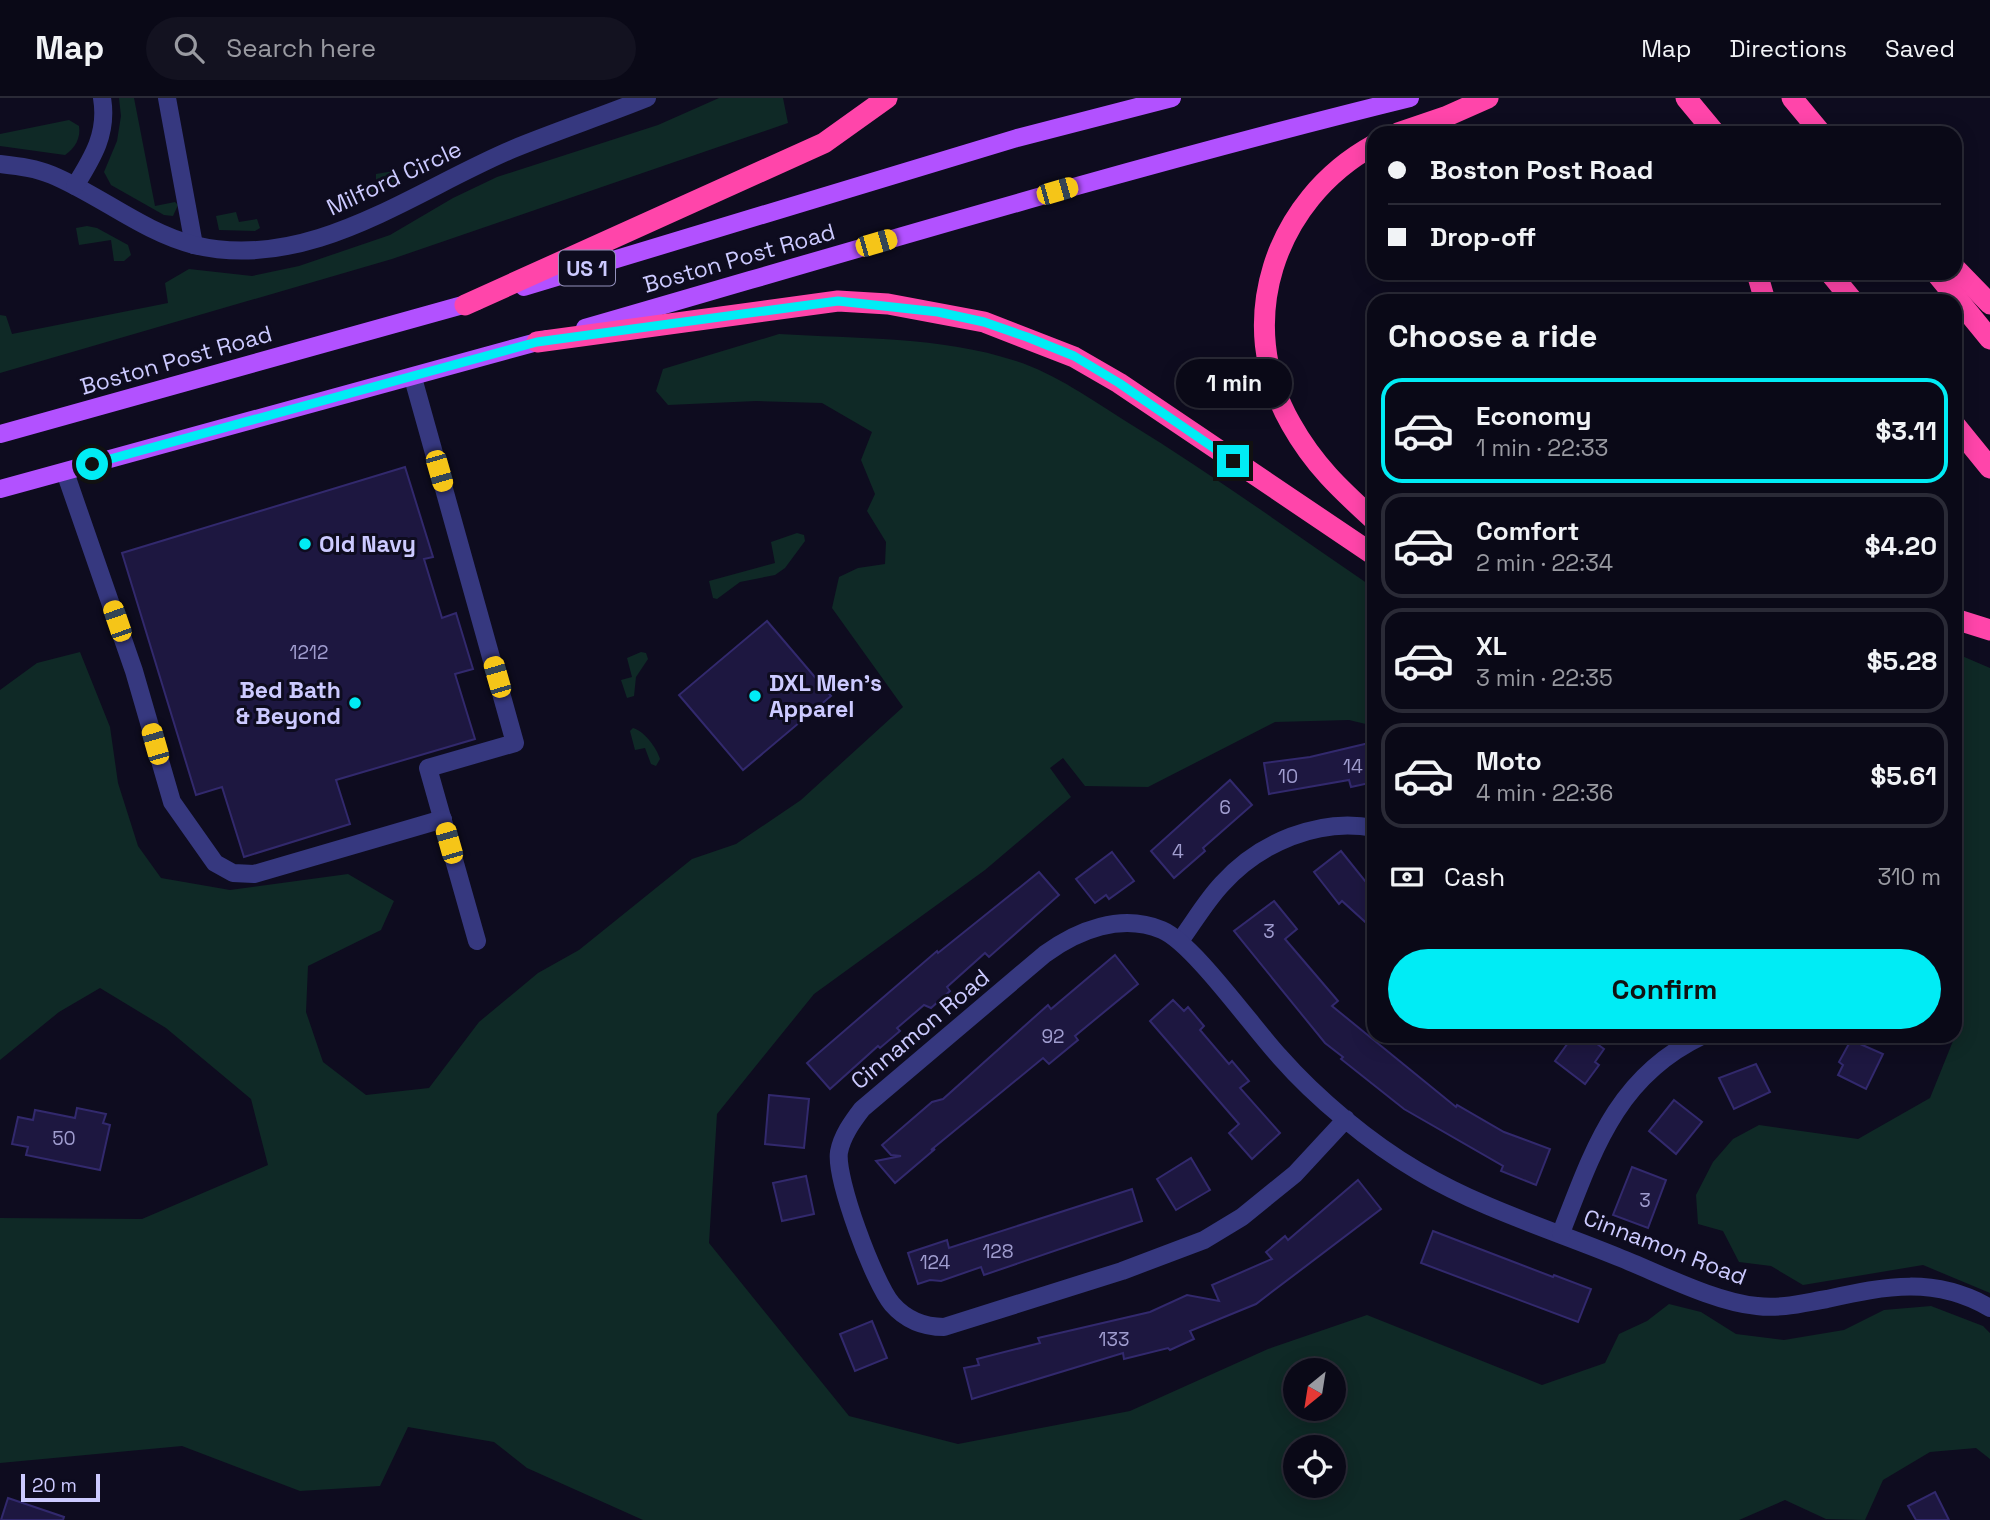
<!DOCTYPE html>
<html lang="en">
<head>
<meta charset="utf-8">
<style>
  :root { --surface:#0a0917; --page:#131220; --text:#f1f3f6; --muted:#999aa1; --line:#2a2a36; --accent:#00ecf5 }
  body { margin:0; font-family:"Space Grotesk",sans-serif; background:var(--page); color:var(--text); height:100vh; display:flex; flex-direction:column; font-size:26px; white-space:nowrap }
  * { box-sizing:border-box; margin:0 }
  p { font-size:23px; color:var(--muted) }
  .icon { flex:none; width:38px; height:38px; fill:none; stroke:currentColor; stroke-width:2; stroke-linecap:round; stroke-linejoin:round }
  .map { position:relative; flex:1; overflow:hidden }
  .side { position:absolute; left:1367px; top:196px; width:595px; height:749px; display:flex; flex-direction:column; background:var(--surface); border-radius:21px; box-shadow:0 4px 18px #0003,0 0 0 2px var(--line) }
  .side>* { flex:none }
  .hud { position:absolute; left:1367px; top:28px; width:595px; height:154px; border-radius:21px; box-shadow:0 4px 18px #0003,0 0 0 2px var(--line); display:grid; align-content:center; height:154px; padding:0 21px; background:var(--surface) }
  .needle { width:46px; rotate:210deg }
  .buttons { position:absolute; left:1283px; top:1260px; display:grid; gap:14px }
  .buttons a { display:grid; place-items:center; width:63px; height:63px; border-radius:50%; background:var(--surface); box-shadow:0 4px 18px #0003,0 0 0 2px var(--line); font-size:35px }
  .scale { position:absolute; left:21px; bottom:18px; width:79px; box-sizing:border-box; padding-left:7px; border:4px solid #cccaff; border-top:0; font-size:19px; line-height:24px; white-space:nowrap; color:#cccaff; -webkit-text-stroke:5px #0e0c1f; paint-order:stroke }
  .end { position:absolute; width:32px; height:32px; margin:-16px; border:9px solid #00ecf5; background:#111; box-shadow:0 0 0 4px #111 }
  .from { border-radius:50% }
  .bubble { position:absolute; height:49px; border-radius:24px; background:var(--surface); box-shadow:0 4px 18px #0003,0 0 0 2px var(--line); font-size:23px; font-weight:800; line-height:49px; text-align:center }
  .car { position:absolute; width:21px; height:42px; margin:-21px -10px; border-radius:9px; box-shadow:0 0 5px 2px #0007; background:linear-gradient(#f5c518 24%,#345 0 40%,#f5c518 0 76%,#345 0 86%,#f5c518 0) }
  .hud b { display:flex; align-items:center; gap:24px; height:66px; font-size:26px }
  .hud b+b { border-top:2px solid var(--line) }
  .hud i { width:18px; height:18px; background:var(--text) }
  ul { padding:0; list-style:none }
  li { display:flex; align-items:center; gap:21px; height:105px; margin:0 14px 10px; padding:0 7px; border:4px solid var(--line); border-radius:21px }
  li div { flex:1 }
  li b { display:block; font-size:26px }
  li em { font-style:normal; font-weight:800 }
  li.current { border-color:var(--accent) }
  li>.icon { width:63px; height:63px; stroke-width:1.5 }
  h2 { padding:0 21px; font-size:32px; line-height:84px }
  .pay { display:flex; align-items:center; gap:18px; height:77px; padding:0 21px; font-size:26px }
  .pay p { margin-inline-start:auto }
  .button { display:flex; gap:14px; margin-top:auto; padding:14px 21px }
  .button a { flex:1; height:80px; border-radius:42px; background:var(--accent); color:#111; font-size:28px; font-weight:800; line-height:80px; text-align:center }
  header { display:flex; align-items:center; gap:42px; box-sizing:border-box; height:98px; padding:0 35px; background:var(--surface); border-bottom:2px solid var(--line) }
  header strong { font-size:33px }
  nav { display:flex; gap:38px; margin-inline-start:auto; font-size:24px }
  .search { width:490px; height:63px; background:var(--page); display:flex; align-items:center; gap:18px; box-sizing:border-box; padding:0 24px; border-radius:38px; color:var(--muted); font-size:26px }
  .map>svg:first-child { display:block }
</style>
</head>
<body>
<header>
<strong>Map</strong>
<div class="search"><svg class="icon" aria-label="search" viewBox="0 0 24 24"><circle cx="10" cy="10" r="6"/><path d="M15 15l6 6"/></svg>Search here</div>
<nav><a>Map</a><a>Directions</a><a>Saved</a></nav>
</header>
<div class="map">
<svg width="1990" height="1422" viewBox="0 0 1990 1422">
  <rect width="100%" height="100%" fill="#0e0c1f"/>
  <g fill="#0f2926" fill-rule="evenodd">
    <polygon points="119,0 134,0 155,108 175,104 178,107 173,118 164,117 111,87 104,74 117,43 121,18"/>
    <polygon points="719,0 783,0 788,25 392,161 0,275 0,217 6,218 12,236 168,205 165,185 189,171 252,178 299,168 390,137 453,100 497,79 658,27"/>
    <path d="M69,22l10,6c2,12 -4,22 -14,29l-65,-9v-12z"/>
    <polygon points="394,73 397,81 393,87 363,101 359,100 357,90 376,87 376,76"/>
    <polygon points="236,114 239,124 257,121 260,130 255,133 219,132 216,118"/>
    <polygon points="87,128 97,130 128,147 131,157 124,163 114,163 111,142 79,147 76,130"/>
    <path d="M779,236c78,5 161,2 237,27 40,13 76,39 111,61 85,52 165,110 247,166v138l-25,-6 -74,2 -127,65 -63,-1 -22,-28 -13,10 21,29 -86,73 -171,124 -97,120 -8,129 140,173 109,28 172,-33 138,-62 99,-34 175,70 63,-22 14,-29 28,-13 22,-17 32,8 35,22 48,6 60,-10 40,-20 47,-4 52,20 7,7v126l-14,-11 -46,4 -47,28 -18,40 -39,-1 -41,-19 -46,20h-1096l-116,-52 -33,-26 -86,-15 -28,59 -80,5 -118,-45 -182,17v-245l142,1 126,-54 -17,-66 -85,-71 -66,-40 -41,24 -59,48v-370l37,-27 43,-11 30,75 8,56 20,63 23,32 69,12 118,-16 46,27 -13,29 -73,36 -2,46 17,50 43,33 63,-7 50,-66 59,-49 41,-23 113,-91 44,-15 65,-44 102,-93 -71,-99 7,-31 19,-9 27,-4 1,-22 -19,-31 8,-17 -14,-34 11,-28 -50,-29 -66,-2 -88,4 -12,-14 7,-22zM1295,1272h39v39h-39zM1295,1349h39v39h-39z"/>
    <polygon points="797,435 804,437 805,443 785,470 775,477 740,484 717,501 713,500 709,483 775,465 771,444"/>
    <polygon points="641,554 646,555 648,561 636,579 634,598 627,600 621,582 632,579 627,560"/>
    <polygon points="1955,555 1990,570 1990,1195 1923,1167 1803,1187 1771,1168 1739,1164 1723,1133 1698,1126 1696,1097 1713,1064 1733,1041 1759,1027 1858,1041 1930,1000 1955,938 1957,892 1955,889"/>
    <path d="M633,630c11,3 24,20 27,31l-4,7 -5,-2 -6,-16 -10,2 -5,-19z"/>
  </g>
  <g fill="#1d1740" stroke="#32296d" stroke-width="2">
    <polygon points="405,369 433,459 424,461 442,520 456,515 473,571 455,576 475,641 336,682 350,726 244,759 222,689 196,697 122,455"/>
    <polygon points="767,523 831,598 743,672 679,597"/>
    <polygon points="1369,645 1374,666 1374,684 1351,689 1349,682 1269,696 1264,665 1310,659"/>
    <polygon points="1230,682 1252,707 1203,750 1205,753 1174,780 1151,753"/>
    <polygon points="1341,753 1374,794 1374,832 1342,803 1339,806 1314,774"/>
    <polygon points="1112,754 1134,783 1109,801 1106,797 1095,805 1076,781"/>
    <polygon points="1039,774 1059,797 989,859 985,855 947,889 950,893 931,910 924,907 897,930 900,933 880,950 878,948 830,991 807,965 937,853 938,855"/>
    <polygon points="1274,803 1297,831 1285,841 1338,903 1332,908 1456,1009 1457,1007 1504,1034 1550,1051 1536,1087 1501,1073 1503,1068 1404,1011 1341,961 1343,959 1325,945 1234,833"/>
    <polygon points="1115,857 1138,886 1075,938 1078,942 1049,966 1043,960 931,1052 935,1051 895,1085 876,1063 901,1058 891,1057 882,1047 932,1004 943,1001 1048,907 1051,911"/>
    <polygon points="1173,902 1184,913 1188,909 1204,928 1200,932 1229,966 1232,963 1249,983 1240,990 1280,1035 1252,1061 1229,1035 1239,1026 1150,923"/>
    <polygon points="1573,938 1586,938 1604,951 1595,964 1599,967 1585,986 1555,963"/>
    <polygon points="1851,942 1883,956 1866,991 1838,977 1843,967 1839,964"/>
    <polygon points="1756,966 1770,994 1734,1011 1719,980"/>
    <polygon points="769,997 809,1001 804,1050 765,1046"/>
    <polygon points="1674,1002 1702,1024 1676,1056 1649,1033"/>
    <polygon points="77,1010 106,1016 103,1025 110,1027 100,1072 26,1057 28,1049 12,1046 18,1019 33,1022 35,1012 75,1020"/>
    <polygon points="1191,1060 1210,1092 1176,1112 1157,1081"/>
    <polygon points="1632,1069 1666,1082 1648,1130 1613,1117"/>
    <polygon points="806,1078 814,1116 782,1123 773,1085"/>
    <polygon points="1358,1082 1381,1111 1256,1206 1190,1233 1194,1241 1170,1252 1168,1250 1124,1261 1123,1255 972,1301 964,1270 979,1267 977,1261 1040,1245 1038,1240 1150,1214 1187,1197 1219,1203 1212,1187 1272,1161 1266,1154 1285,1138 1288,1142"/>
    <polygon points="1132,1091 1142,1123 984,1177 981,1169 941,1183 930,1182 918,1186 908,1155 947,1142 949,1150"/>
    <polygon points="1433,1133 1553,1179 1554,1177 1591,1191 1578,1224 1421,1165"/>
    <polygon points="872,1223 887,1260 855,1273 840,1236"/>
    <polygon points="1935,1394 1949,1422 1916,1422 1908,1408"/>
    <polygon points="8,1400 64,1419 63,1422 1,1422"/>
  </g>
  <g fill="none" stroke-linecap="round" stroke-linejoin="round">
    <g stroke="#36387f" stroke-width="18">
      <polyline points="167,0 194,147"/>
      <path d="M0,66c17,2 36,4 52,11 48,20 91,57 142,70 115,28 219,-54 319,-96 44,-18 89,-33 134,-51"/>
      <path d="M75,88c18,-29 33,-53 27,-88"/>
      <polyline points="413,280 515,645 428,670 477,843"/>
      <polyline points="65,374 134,573 172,704 215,765 233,775 254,776 443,721"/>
      <path d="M1180,843c14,-19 26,-40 42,-57 37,-41 97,-67 152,-56"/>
      <path d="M1346,1021l-51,55 -53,43 -38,23 -82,31 -178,56c-21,0 -38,-7 -52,-23 -18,-21 -57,-126 -53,-152 3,-16 13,-30 23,-43l183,-155c33,-24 76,-41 117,-24 31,13 91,98 118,127 36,41 90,86 138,114 62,37 134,59 200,86 41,16 96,45 139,49 24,3 46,-3 70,-7 59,-13 108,-23 163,9"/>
      <path d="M1561,1135c32,-82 55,-156 141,-197"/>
    </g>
    <g stroke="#b251ff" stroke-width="18">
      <polyline points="524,189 1017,40 1172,0"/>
      <path d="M585,230c274,-79 548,-162 825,-230"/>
      <polyline points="0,336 477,203"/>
      <polyline points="0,391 548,241"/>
    </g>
    <g stroke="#ff45aa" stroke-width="21">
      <polyline points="1686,0 1715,35"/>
      <polyline points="1792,0 1821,35"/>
      <polyline points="1398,35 1445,19 1488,0"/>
      <path d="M1374,47c-100,55 -141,178 -83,279 23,41 49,65 83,96"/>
      <polyline points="1955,170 1990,206"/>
      <polyline points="1757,175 1765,203"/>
      <polyline points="1830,175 1853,203"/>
      <polyline points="1936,175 1990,241"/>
      <polyline points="465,207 824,45 887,0"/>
      <polyline points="537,244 838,203 888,206 984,224 1074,259 1119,285 1374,457"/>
      <polyline points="1955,327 1990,370"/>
      <polyline points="1955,521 1990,532"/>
    </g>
  </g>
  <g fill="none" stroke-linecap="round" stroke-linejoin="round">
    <polyline stroke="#00ecf5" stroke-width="9" points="92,366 537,244 838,203 938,214 984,224 1027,239 1074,258 1119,285 1233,363"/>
  </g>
  <g fill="#00ecf5" stroke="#0e0c1f" stroke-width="2.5">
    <circle cx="305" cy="446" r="7"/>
    <circle cx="755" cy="598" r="7"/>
    <circle cx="355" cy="605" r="7"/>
  </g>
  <g text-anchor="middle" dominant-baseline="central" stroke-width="6" stroke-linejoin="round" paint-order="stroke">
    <g font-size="19" fill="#a09dcf">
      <text x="309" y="554">1212</text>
      <text x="1353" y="668">14</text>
      <text x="1288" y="678">10</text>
      <text x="1225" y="709">6</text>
      <text x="1178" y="753">4</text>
      <text x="1269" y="833">3</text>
      <text x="1053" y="938">92</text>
      <text x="64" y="1040">50</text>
      <text x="1645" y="1102">3</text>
      <text x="998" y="1153">128</text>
      <text x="935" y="1164">124</text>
      <text x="1114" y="1241">133</text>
    </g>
    <rect fill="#0e0c1f" stroke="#9391bc" stroke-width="2" x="559" y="152.5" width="56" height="35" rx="5"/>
    <g font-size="21" font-weight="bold" fill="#cccaff">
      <text x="587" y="170">US 1</text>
    </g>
    <g font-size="23" fill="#cccaff" stroke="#0e0c1f">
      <text transform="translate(394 80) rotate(-25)">Milford Circle</text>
      <text transform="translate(739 160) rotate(-16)">Boston Post Road</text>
      <text transform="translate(176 262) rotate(-16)">Boston Post Road</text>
      <text transform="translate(920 931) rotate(-40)">Cinnamon Road</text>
      <text transform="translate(1665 1149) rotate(21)">Cinnamon Road</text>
    </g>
    <g font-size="23" font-weight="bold" fill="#cccaff" stroke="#0e0c1f" text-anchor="start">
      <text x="319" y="446">Old Navy</text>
      <text x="769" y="585">DXL Men's<tspan x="769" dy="26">Apparel</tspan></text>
      <text x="341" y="592" text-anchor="end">Bed Bath<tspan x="341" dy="26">&amp; Beyond</tspan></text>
    </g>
  </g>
</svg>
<div class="buttons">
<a><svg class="needle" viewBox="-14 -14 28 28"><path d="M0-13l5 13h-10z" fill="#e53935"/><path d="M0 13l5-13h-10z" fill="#999aa1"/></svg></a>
<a><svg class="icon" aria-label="locate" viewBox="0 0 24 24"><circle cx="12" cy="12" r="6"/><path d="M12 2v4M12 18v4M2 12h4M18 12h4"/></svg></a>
</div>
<div class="scale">20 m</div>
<i class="end from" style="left:92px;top:366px"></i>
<i class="end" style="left:1233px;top:363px"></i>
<div class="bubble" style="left:1176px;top:261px;width:116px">1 min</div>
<i class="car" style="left:1057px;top:93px;rotate:74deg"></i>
<i class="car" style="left:876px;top:145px;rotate:74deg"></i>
<i class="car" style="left:439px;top:373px;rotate:164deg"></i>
<i class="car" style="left:117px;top:523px;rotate:341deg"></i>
<i class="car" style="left:497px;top:579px;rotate:344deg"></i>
<i class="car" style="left:155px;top:646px;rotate:344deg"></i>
<i class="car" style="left:449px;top:745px;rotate:344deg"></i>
<div class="hud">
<b><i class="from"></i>Boston Post Road</b>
<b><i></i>Drop-off</b>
</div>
<section class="side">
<h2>Choose a ride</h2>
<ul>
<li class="current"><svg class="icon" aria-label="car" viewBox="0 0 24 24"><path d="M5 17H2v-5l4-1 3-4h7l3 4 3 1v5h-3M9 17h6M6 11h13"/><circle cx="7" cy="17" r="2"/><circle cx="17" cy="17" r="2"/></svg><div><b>Economy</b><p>1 min · 22:33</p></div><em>$3.11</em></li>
<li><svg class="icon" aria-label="car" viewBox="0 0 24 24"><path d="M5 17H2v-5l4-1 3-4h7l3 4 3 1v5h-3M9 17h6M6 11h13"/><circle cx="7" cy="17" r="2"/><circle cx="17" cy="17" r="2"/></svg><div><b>Comfort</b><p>2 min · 22:34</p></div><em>$4.20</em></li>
<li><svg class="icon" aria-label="car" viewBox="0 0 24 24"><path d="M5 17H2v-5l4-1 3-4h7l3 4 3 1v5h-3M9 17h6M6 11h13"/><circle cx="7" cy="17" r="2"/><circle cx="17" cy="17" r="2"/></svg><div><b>XL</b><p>3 min · 22:35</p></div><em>$5.28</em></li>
<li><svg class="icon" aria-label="car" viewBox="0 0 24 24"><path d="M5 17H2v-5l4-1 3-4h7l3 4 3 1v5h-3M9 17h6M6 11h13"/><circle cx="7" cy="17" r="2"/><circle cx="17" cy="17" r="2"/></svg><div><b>Moto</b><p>4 min · 22:36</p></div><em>$5.61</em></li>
</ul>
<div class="pay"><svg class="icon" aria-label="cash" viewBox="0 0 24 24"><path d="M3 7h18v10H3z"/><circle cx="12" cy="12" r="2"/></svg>Cash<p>310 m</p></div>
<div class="button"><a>Confirm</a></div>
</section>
</div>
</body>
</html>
